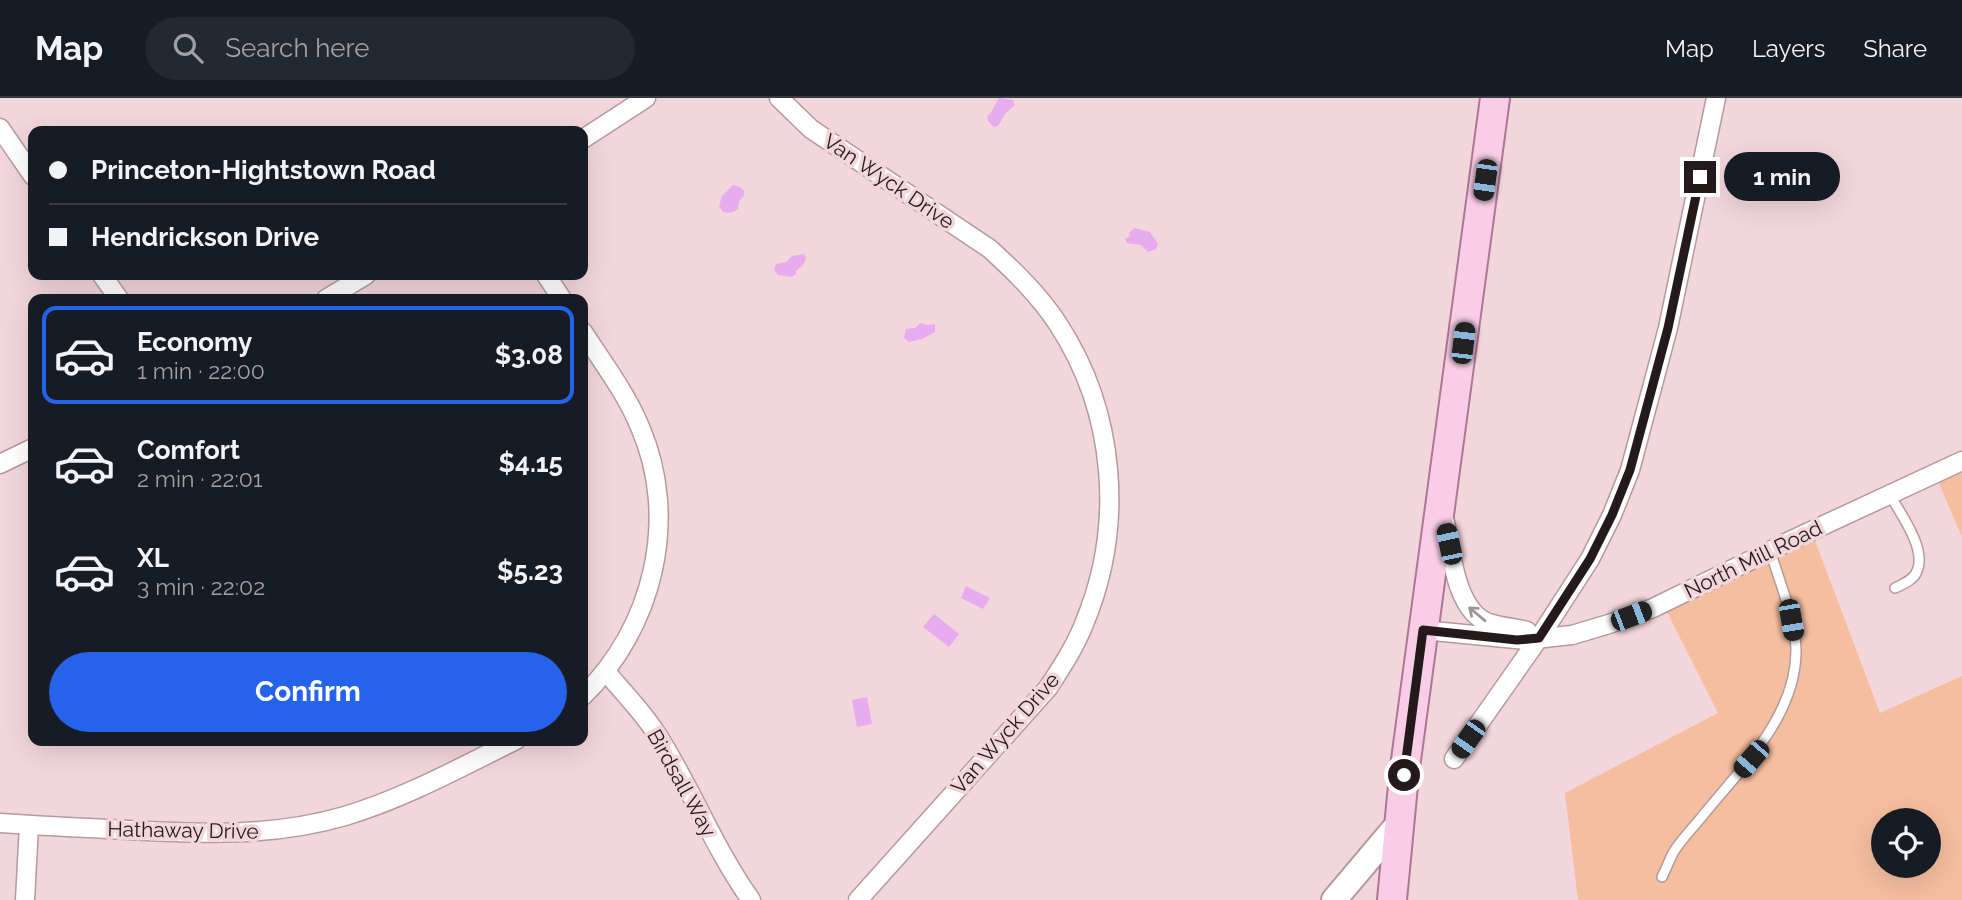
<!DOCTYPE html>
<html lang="en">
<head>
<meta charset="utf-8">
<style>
  :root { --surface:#171b24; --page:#242831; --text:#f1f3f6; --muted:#9ea1a6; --line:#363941; --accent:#2563eb }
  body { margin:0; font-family:Raleway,sans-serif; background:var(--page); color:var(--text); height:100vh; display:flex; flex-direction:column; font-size:26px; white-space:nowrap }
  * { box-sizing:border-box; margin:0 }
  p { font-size:23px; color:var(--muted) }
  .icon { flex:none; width:38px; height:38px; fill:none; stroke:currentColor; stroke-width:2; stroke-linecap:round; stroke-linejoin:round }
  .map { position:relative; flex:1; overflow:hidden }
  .details { position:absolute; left:28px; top:196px; width:560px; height:452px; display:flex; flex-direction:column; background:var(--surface); border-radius:14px; box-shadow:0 7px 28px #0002 }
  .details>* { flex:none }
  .top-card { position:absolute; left:28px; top:28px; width:560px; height:154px; border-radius:14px; box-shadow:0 7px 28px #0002; display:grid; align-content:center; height:154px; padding:0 21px; background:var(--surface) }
  .fabs { position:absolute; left:1871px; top:710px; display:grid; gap:14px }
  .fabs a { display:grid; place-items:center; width:70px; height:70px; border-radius:50%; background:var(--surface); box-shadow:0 7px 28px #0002; font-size:35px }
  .end { position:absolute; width:32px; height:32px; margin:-16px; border:9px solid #241a1c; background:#fff; box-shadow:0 0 0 4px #fff }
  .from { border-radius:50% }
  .bubble { position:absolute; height:49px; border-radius:24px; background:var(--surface); box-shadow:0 7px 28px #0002; font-size:23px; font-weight:700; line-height:49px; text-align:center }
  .car { position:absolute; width:21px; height:42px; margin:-21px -10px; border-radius:9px; box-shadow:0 0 5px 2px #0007; background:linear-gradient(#222 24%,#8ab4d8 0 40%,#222 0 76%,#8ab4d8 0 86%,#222 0) }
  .top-card b { display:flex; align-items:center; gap:24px; height:66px; font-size:26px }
  .top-card b+b { border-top:2px solid var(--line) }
  .top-card i { width:18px; height:18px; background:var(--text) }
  ul { padding:12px 0 0; list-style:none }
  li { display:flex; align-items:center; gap:21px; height:98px; margin:0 14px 10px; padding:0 7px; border:4px solid transparent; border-radius:14px }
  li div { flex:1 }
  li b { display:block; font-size:26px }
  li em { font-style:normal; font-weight:700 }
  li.current { border-color:var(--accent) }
  li>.icon { width:63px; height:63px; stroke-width:1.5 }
  .cta { display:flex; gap:14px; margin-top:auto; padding:14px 21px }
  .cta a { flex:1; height:80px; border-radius:42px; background:var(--accent); color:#fff; font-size:28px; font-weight:700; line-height:80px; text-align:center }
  header { display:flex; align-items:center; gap:42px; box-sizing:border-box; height:98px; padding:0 35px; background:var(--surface); border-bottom:2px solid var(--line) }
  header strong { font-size:33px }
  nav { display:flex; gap:38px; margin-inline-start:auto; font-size:24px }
  .search { width:490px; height:63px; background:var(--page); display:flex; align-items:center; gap:18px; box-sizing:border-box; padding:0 24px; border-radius:38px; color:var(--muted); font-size:26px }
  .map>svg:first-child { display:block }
</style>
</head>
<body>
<header>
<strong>Map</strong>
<div class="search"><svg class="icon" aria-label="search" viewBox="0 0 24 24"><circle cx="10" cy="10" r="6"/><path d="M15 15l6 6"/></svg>Search here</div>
<nav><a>Map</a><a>Layers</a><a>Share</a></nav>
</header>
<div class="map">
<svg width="1962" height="802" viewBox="0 0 1962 802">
  <rect width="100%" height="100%" fill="#f2d6db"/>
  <g fill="#f5be9f" fill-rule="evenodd">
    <polygon points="1962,362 1962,439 1935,376"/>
    <path d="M1812,435l68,180 82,-37v224h-384l-13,-107 153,-80 -56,-111zM1883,723h45v45h-45z"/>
  </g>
  <g fill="#e7abf0">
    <polygon points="999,0 1013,2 1015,7 1005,16 998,28 994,29 988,23 987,18 990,16"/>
    <polygon points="733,87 740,89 744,93 744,97 739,104 738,111 735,113 730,115 723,114 719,108 722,98"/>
    <polygon points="1134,130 1150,134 1158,146 1156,151 1148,154 1141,147 1127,145 1125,141 1130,138 1129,135"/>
    <polygon points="804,156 806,160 803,167 796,173 796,176 791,179 778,177 774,172 776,166 786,164 792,158"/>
    <polygon points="921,225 927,227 935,226 935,234 922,241 909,244 904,240 906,231 915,230"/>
    <polygon points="966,488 990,500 983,511 961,500"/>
    <polygon points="934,516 959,536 949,549 923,529"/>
    <polygon points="867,599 872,626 857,629 852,602"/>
  </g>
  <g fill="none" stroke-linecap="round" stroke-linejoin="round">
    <g stroke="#b4999e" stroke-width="12">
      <g id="service">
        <path d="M1890,397c10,18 37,54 27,76 -3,9 -14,13 -22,17"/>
        <path d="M1662,779c4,-8 7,-16 11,-24 7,-12 18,-23 27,-34 39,-49 97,-102 96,-170 -1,-31 -17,-68 -26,-99"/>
      </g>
    </g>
    <g stroke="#b4999e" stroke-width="21">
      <g id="minor">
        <path d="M779,0l32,31 179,120c25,23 49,46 68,75 58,89 67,202 26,300 -9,23 -23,44 -36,64l-190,212"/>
        <polyline points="0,30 33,78"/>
        <polyline points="583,41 646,0"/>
        <polyline points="102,177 119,201"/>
        <polyline points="546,177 562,201"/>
        <polyline points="326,201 366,177"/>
        <path d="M583,234c20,31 43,61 57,95 40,92 13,201 -57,269"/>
        <polyline points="0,366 33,350"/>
        <path d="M1445,424c6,30 11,90 44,101 12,4 26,5 38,8"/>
        <polyline points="1423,532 1526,542 1572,537 1609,526 1653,510 1796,440 1962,363"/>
        <path d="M606,574c20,23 41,45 57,72 31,51 53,107 88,156"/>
        <polyline points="1454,661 1539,540 1590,461 1612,417 1630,372 1668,230 1716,0"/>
        <path d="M0,725c43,3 85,5 128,7 75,4 145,7 217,-14 60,-18 116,-49 171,-76"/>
        <polyline points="25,802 29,727"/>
      </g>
    </g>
    <g stroke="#b4999e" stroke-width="28">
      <polyline id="secondary" points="1334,802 1399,725"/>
    </g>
    <g stroke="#ac7894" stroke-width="32">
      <polyline id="primary" points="1392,802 1404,677 1495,0"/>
    </g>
    <use href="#service" stroke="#fff" stroke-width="9"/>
    <use href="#minor" stroke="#fff" stroke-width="18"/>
    <use href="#secondary" stroke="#fff" stroke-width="24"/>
    <use href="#primary" stroke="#f9cde6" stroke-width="28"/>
  </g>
  <defs><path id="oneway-shaft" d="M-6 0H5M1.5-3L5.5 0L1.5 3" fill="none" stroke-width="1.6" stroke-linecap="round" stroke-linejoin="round" transform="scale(1.75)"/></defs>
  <use stroke="#9c9899" href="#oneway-shaft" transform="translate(1477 516) rotate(-140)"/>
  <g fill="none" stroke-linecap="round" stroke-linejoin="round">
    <polyline stroke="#241a1c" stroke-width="9" points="1404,677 1423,532 1517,542 1539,540 1590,461 1612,417 1630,372 1668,230 1700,79"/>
  </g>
  <g text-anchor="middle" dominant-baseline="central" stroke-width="7" stroke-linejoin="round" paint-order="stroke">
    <g font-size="21" fill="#241a1c" stroke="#f2d6db">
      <text transform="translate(889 83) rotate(34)">Van Wyck Drive</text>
      <text transform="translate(1753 461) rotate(-26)">North Mill Road</text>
      <text transform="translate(1005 635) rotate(-49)">Van Wyck Drive</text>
      <text transform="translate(682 685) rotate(61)">Birdsall Way</text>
      <text transform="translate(183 732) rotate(1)">Hathaway Drive</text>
    </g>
  </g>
</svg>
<div class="fabs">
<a><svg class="icon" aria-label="locate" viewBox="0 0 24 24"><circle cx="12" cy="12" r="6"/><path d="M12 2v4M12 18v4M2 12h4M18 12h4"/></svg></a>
</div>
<i class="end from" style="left:1404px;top:677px"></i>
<i class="end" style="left:1700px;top:79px"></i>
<div class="bubble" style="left:1724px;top:54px;width:116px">1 min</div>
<i class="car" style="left:1485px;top:82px;rotate:188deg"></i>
<i class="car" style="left:1463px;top:245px;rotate:7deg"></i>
<i class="car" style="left:1449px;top:446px;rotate:348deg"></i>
<i class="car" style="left:1631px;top:518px;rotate:69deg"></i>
<i class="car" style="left:1791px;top:522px;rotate:170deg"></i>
<i class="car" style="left:1468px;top:641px;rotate:215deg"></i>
<i class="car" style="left:1751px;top:661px;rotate:221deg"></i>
<div class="top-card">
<b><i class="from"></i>Princeton-Hightstown Road</b>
<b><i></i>Hendrickson Drive</b>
</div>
<section class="details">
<ul>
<li class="current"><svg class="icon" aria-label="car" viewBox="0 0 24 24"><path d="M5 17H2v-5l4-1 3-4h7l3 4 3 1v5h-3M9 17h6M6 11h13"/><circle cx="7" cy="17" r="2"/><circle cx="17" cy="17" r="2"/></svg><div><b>Economy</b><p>1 min · 22:00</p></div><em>$3.08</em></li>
<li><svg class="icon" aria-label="car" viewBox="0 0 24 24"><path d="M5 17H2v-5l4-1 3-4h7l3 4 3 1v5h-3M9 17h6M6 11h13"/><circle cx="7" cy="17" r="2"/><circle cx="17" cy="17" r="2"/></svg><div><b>Comfort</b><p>2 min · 22:01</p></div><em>$4.15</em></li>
<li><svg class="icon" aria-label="car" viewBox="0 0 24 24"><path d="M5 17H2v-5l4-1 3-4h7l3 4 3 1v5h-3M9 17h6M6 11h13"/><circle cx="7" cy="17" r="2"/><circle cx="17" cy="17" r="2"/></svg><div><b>XL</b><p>3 min · 22:02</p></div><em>$5.23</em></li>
</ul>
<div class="cta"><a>Confirm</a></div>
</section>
</div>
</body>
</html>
